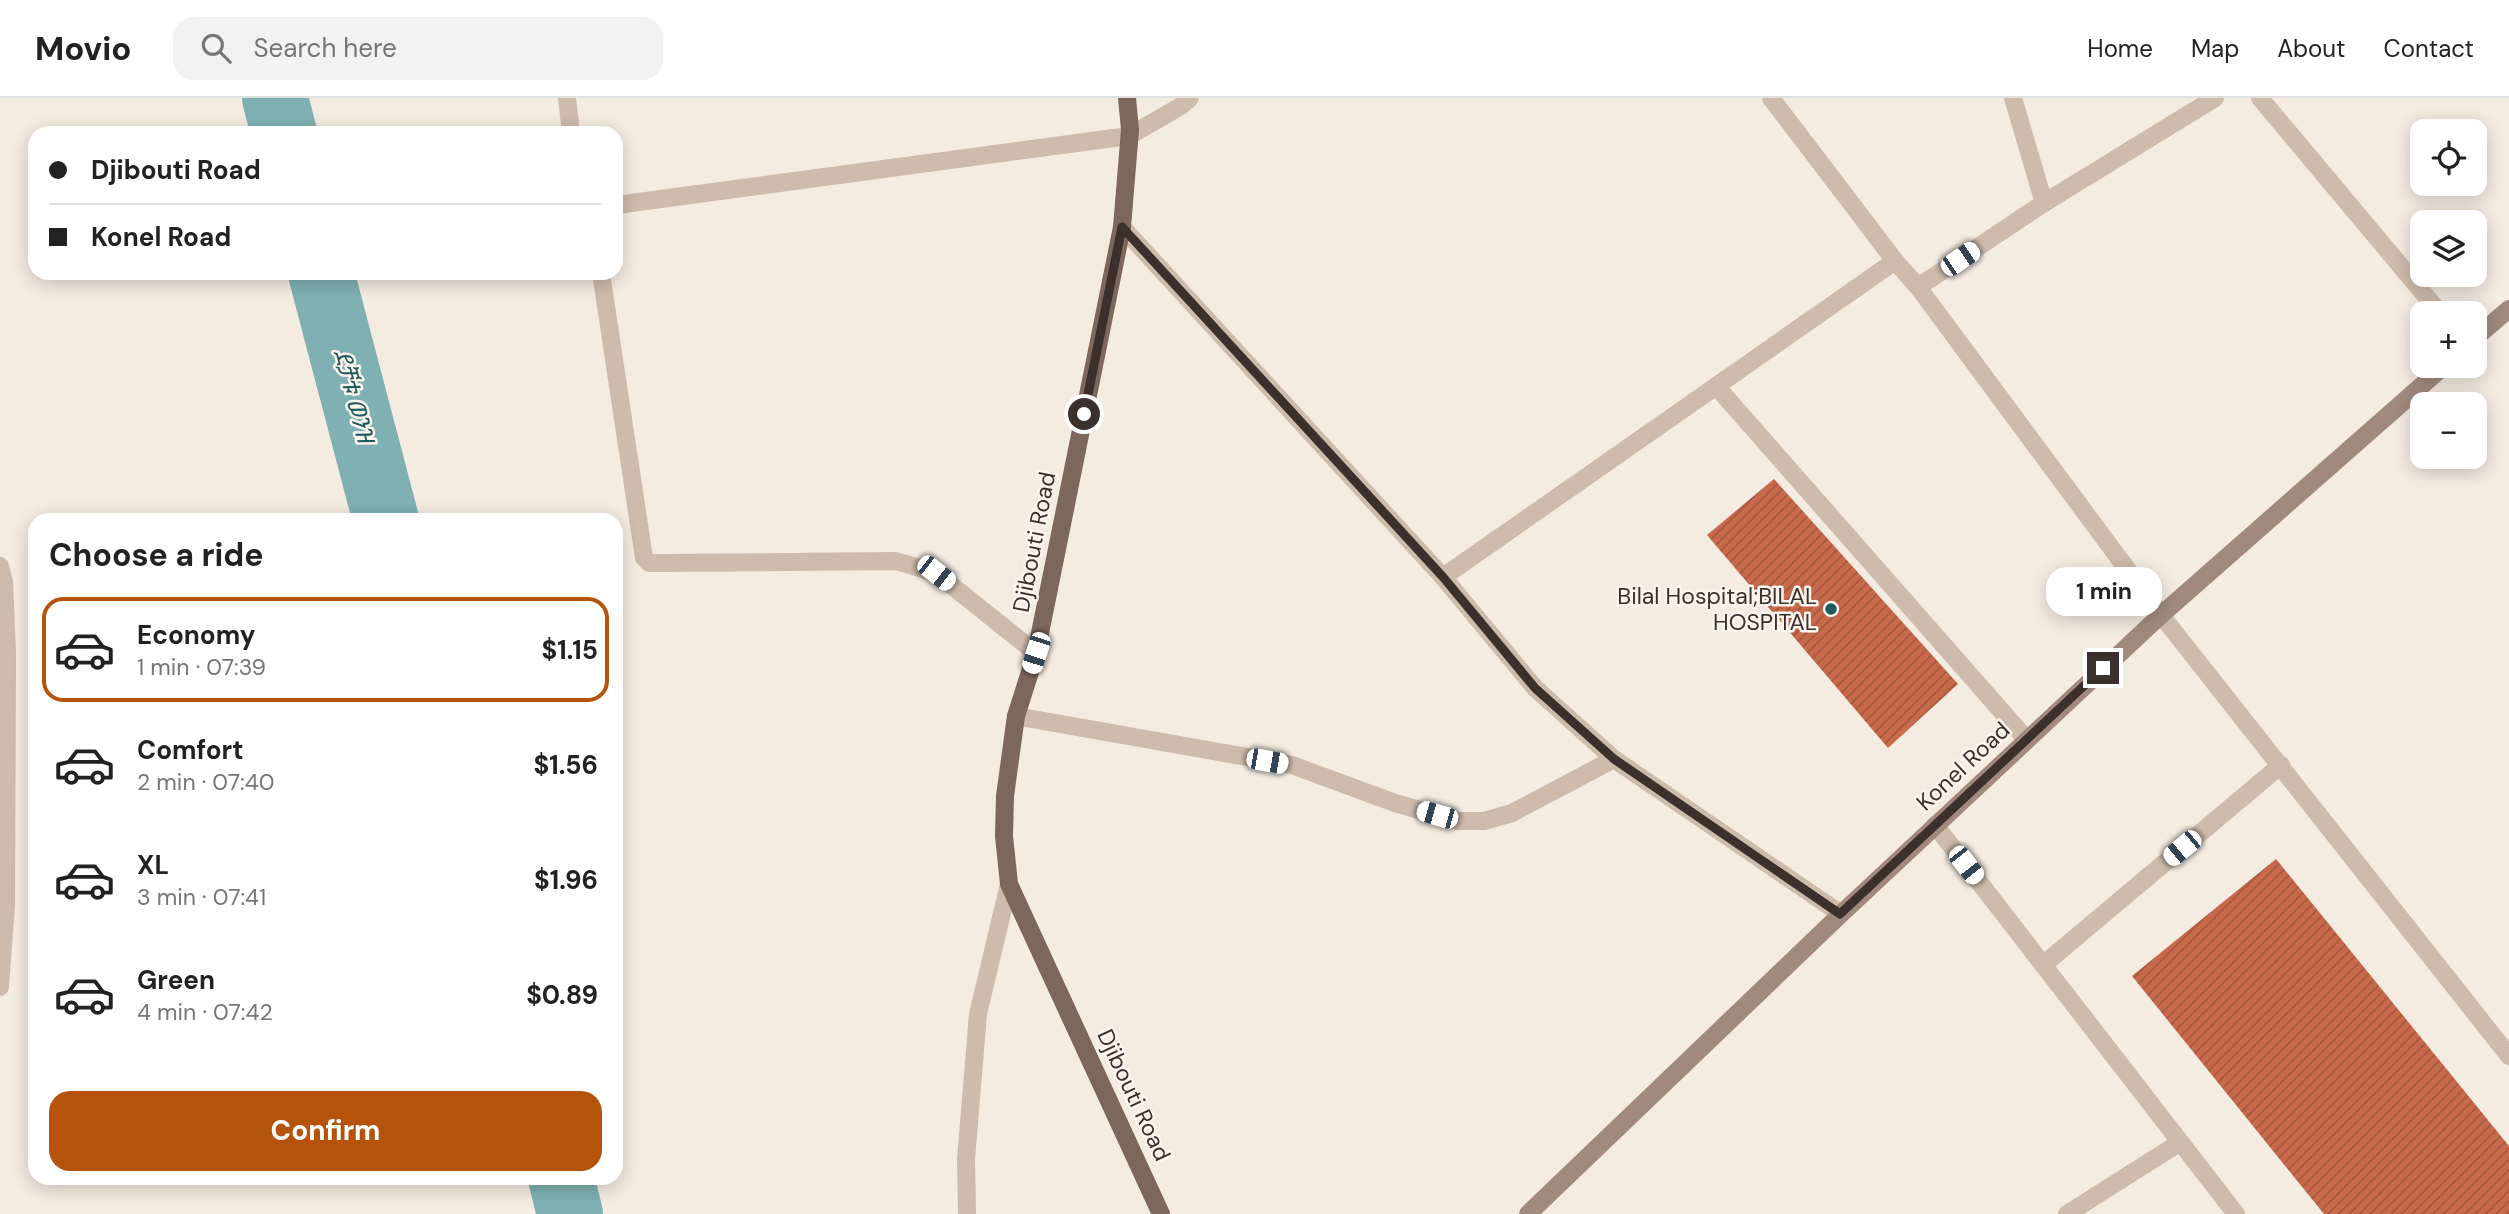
<!DOCTYPE html>
<html lang="en">
<head>
<meta charset="utf-8">
<style>
  :root { --surface:#fff; --page:#f2f2f2; --text:#222; --muted:#767676; --line:#e0e0e0; --accent:#b45309 }
  body { margin:0; font-family:"DM Sans","Noto Sans Ethiopic",sans-serif; background:var(--page); color:var(--text); height:100vh; display:flex; flex-direction:column; font-size:26px; white-space:nowrap }
  * { box-sizing:border-box; margin:0 }
  p { font-size:23px; color:var(--muted) }
  .icon { flex:none; width:38px; height:38px; fill:none; stroke:currentColor; stroke-width:2; stroke-linecap:round; stroke-linejoin:round }
  .map { position:relative; flex:1; overflow:hidden }
  .side { position:absolute; left:28px; top:415px; width:595px; height:672px; display:flex; flex-direction:column; background:var(--surface); border-radius:21px; box-shadow:0 4px 18px #0003 }
  .side>* { flex:none }
  .hud { position:absolute; left:28px; top:28px; width:595px; height:154px; border-radius:21px; box-shadow:0 4px 18px #0003; display:grid; align-content:center; height:154px; padding:0 21px; background:var(--surface) }
  .tools { position:absolute; left:2410px; top:21px; display:grid; gap:14px }
  .tools a { display:grid; place-items:center; width:77px; height:77px; border-radius:14px; background:var(--surface); box-shadow:0 4px 18px #0003; font-size:35px }
  .end { position:absolute; width:32px; height:32px; margin:-16px; border:9px solid #3b302b; background:#fff; box-shadow:0 0 0 4px #fff }
  .from { border-radius:50% }
  .bubble { position:absolute; height:49px; border-radius:21px; background:var(--surface); box-shadow:0 4px 18px #0003; font-size:23px; font-weight:700; line-height:49px; text-align:center }
  .car { position:absolute; width:21px; height:42px; margin:-21px -10px; border-radius:9px; box-shadow:0 0 5px 2px #0007; background:linear-gradient(#fff 24%,#345 0 40%,#fff 0 76%,#345 0 86%,#fff 0) }
  .hud b { display:flex; align-items:center; gap:24px; height:66px; font-size:26px }
  .hud b+b { border-top:2px solid var(--line) }
  .hud i { width:18px; height:18px; background:var(--text) }
  ul { padding:0; list-style:none }
  li { display:flex; align-items:center; gap:21px; height:105px; margin:0 14px 10px; padding:0 7px; border:4px solid transparent; border-radius:21px }
  li div { flex:1 }
  li b { display:block; font-size:26px }
  li em { font-style:normal; font-weight:700 }
  li.selected { border-color:var(--accent) }
  li>.icon { width:63px; height:63px; stroke-width:1.5 }
  h2 { padding:0 21px; font-size:32px; line-height:84px }
  .cta { display:flex; gap:14px; margin-top:auto; padding:14px 21px }
  .cta a { flex:1; height:80px; border-radius:21px; background:var(--accent); color:#fff; font-size:28px; font-weight:700; line-height:80px; text-align:center }
  header { display:flex; align-items:center; gap:42px; box-sizing:border-box; height:98px; padding:0 35px; background:var(--surface); border-bottom:2px solid var(--line) }
  header strong { font-size:33px }
  nav { display:flex; gap:38px; margin-inline-start:auto; font-size:24px }
  .search { width:490px; height:63px; background:var(--page); display:flex; align-items:center; gap:18px; box-sizing:border-box; padding:0 24px; border-radius:21px; color:var(--muted); font-size:26px }
  .map>svg:first-child { display:block }
</style>
</head>
<body>
<header>
<strong>Movio</strong>
<div class="search"><svg class="icon" aria-label="search" viewBox="0 0 24 24"><circle cx="10" cy="10" r="6"/><path d="M15 15l6 6"/></svg>Search here</div>
<nav><a>Home</a><a>Map</a><a>About</a><a>Contact</a></nav>
</header>
<div class="map">
<svg width="2509" height="1116" viewBox="0 0 2509 1116">
  <defs>
    <pattern id="building-hatch" width="6" height="6" patternUnits="userSpaceOnUse" patternTransform="scale(1.75)"><rect width="6" height="6" fill="#c8694b"/><path d="M-1 1l2-2M0 6l6-6M5 7l2-2" fill="none" stroke="#a4573f"/></pattern>
  </defs>
  <rect width="100%" height="100%" fill="#f4ebe1"/>
  <g fill="none" stroke-linecap="round" stroke-linejoin="round">
    <g stroke="#7fb0b2" stroke-width="66">
      <polyline points="275,0 284,35"/>
      <polyline points="321,175 386,422"/>
      <polyline points="561,1080 570,1116"/>
    </g>
  </g>
  <g fill="url(#building-hatch)">
    <polygon points="1774,381 1958,586 1888,650 1707,437"/>
    <polygon points="2276,761 2509,1048 2509,1116 2324,1116 2132,878"/>
  </g>
  <g fill="none" stroke-linecap="round" stroke-linejoin="round">
    <g stroke="#cdbbac" stroke-width="18">
      <polyline points="567,0 571,35"/>
      <polyline points="1771,0 1895,163 1918,189 2161,517 2509,958"/>
      <polyline points="2013,0 2044,105"/>
      <polyline points="2260,0 2440,215"/>
      <polyline points="616,107 1129,38 1181,8 1190,0"/>
      <polyline points="1122,129 1443,479 1535,590 1614,661 1841,816"/>
      <polyline points="601,175 644,460 649,465 663,465 896,463 936,475 1036,555"/>
      <polyline points="1918,189 2044,105 2215,0"/>
      <polyline points="1716,288 2027,642"/>
      <polyline points="0,468 4,484 7,556 6,807"/>
      <polyline points="1443,479 1895,163"/>
      <polyline points="1016,618 1292,667 1395,705 1458,723 1484,723 1512,715 1614,661"/>
      <polyline points="1935,727 2236,1116"/>
      <polyline points="0,807 6,807 0,889"/>
      <polyline points="2043,867 2281,667"/>
      <polyline points="967,1116 966,1061 978,916 1009,786"/>
      <polyline points="2067,1116 2179,1045"/>
    </g>
    <g stroke="#a18a7d" stroke-width="18">
      <polyline points="2474,241 2509,211"/>
      <polyline points="1528,1116 1841,816 2161,517 2444,268"/>
    </g>
    <polyline stroke="#7d675c" stroke-width="18" points="1127,0 1130,32 1122,129 1036,555 1016,618 1005,698 1004,738 1009,786 1161,1116"/>
  </g>
  <g fill="none" stroke-linecap="round" stroke-linejoin="round">
    <polyline stroke="#3b302b" stroke-width="9" points="1084,316 1122,129 1443,479 1535,590 1614,661 1840,816 2103,570"/>
  </g>
  <circle fill="#1f5a5e" stroke="#fbf5ee" stroke-width="2.5" cx="1831" cy="511" r="7"/>
  <g text-anchor="middle" dominant-baseline="central" stroke-width="5" stroke-linejoin="round" paint-order="stroke">
    <g font-size="23" fill="#3b302b" stroke="#fbf5ee">
      <text transform="translate(1034 444) rotate(-79)">Djibouti Road</text>
      <text transform="translate(1963 668) rotate(-43)">Konel Road</text>
      <text transform="translate(1134 997) rotate(65)">Djibouti Road</text>
    </g>
    <g font-size="23" fill="#3b302b" stroke="#fbf5ee" text-anchor="end">
      <text x="1817" y="498">Bilal Hospital;BILAL<tspan x="1817" dy="26">HOSPITAL</tspan></text>
    </g>
    <g font-size="24" font-style="italic" fill="#1f5a5e" stroke="#fbf5ee">
      <text transform="translate(354 298) rotate(75)">ደቻቱ ወንዝ</text>
    </g>
  </g>
</svg>
<div class="tools">
<a><svg class="icon" aria-label="locate" viewBox="0 0 24 24"><circle cx="12" cy="12" r="6"/><path d="M12 2v4M12 18v4M2 12h4M18 12h4"/></svg></a>
<a><svg class="icon" aria-label="layers" viewBox="0 0 24 24"><path d="M12 4l9 5-9 5-9-5zM3 14l9 5 9-5"/></svg></a>
<a>+</a>
<a>−</a>
</div>
<i class="end from" style="left:1084px;top:316px"></i>
<i class="end" style="left:2103px;top:570px"></i>
<div class="bubble" style="left:2046px;top:469px;width:116px">1 min</div>
<i class="car" style="left:1960px;top:161px;rotate:56deg"></i>
<i class="car" style="left:936px;top:475px;rotate:128deg"></i>
<i class="car" style="left:1036px;top:555px;rotate:198deg"></i>
<i class="car" style="left:1267px;top:663px;rotate:100deg"></i>
<i class="car" style="left:1437px;top:717px;rotate:286deg"></i>
<i class="car" style="left:2182px;top:750px;rotate:230deg"></i>
<i class="car" style="left:1966px;top:767px;rotate:142deg"></i>
<div class="hud">
<b><i class="from"></i>Djibouti Road</b>
<b><i></i>Konel Road</b>
</div>
<section class="side">
<h2>Choose a ride</h2>
<ul>
<li class="selected"><svg class="icon" aria-label="car" viewBox="0 0 24 24"><path d="M5 17H2v-5l4-1 3-4h7l3 4 3 1v5h-3M9 17h6M6 11h13"/><circle cx="7" cy="17" r="2"/><circle cx="17" cy="17" r="2"/></svg><div><b>Economy</b><p>1 min · 07:39</p></div><em>$1.15</em></li>
<li><svg class="icon" aria-label="car" viewBox="0 0 24 24"><path d="M5 17H2v-5l4-1 3-4h7l3 4 3 1v5h-3M9 17h6M6 11h13"/><circle cx="7" cy="17" r="2"/><circle cx="17" cy="17" r="2"/></svg><div><b>Comfort</b><p>2 min · 07:40</p></div><em>$1.56</em></li>
<li><svg class="icon" aria-label="car" viewBox="0 0 24 24"><path d="M5 17H2v-5l4-1 3-4h7l3 4 3 1v5h-3M9 17h6M6 11h13"/><circle cx="7" cy="17" r="2"/><circle cx="17" cy="17" r="2"/></svg><div><b>XL</b><p>3 min · 07:41</p></div><em>$1.96</em></li>
<li><svg class="icon" aria-label="car" viewBox="0 0 24 24"><path d="M5 17H2v-5l4-1 3-4h7l3 4 3 1v5h-3M9 17h6M6 11h13"/><circle cx="7" cy="17" r="2"/><circle cx="17" cy="17" r="2"/></svg><div><b>Green</b><p>4 min · 07:42</p></div><em>$0.89</em></li>
</ul>
<div class="cta"><a>Confirm</a></div>
</section>
</div>
</body>
</html>
